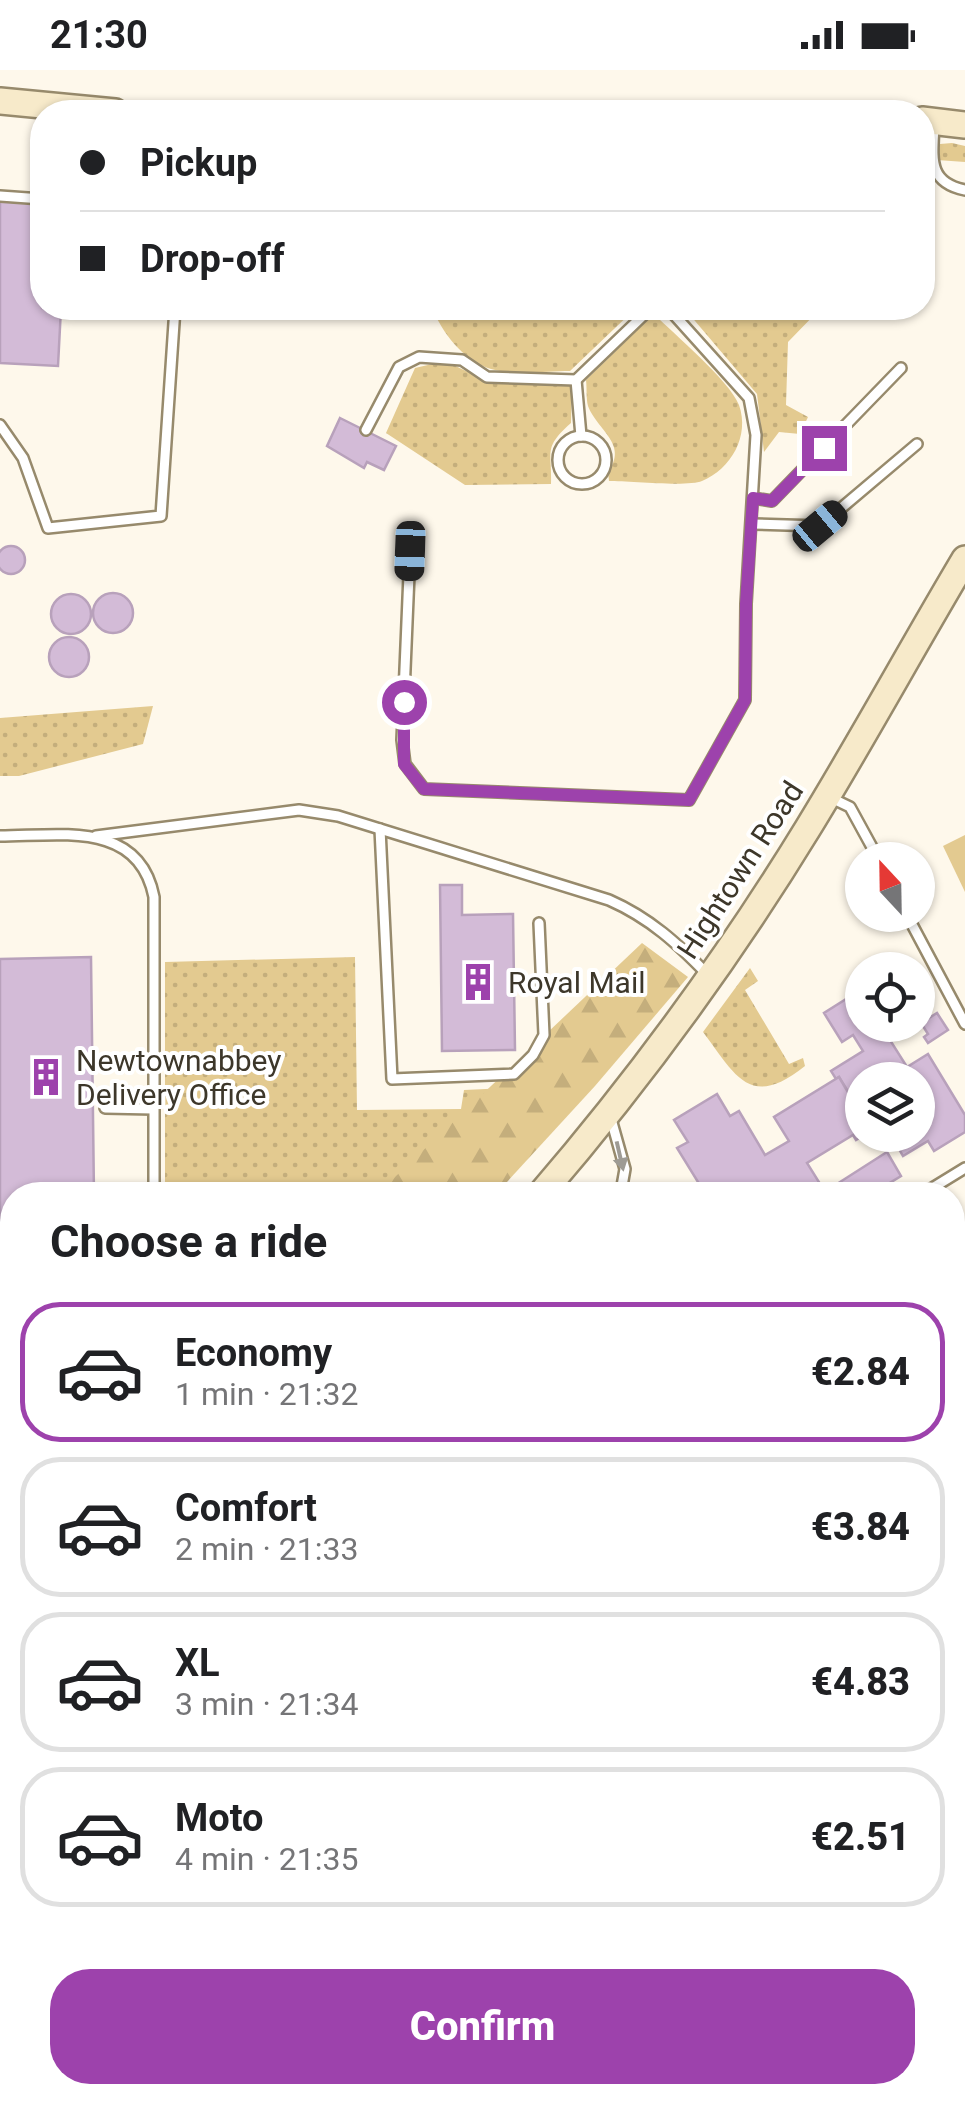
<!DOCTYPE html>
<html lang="en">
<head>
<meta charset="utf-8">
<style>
  :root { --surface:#fff; --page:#f6f6f6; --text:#202124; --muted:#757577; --line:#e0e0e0; --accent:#9d42ac }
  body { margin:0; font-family:Roboto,sans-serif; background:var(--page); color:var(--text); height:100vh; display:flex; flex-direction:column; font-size:38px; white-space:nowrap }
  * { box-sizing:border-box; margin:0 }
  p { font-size:32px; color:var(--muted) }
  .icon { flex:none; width:55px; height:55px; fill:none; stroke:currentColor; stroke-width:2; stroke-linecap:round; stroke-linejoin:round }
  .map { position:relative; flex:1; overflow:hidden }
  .drawer { position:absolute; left:0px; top:1112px; width:965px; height:922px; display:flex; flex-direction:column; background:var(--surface); border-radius:40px 40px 0 0; box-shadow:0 2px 8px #0004 }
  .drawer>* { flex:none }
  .top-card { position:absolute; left:30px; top:30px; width:905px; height:220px; border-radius:40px; box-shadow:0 2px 8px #0004; display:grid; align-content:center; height:220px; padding:0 50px; background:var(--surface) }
  .needle { width:65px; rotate:338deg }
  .tools { position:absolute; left:845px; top:772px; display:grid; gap:20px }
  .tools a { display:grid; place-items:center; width:90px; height:90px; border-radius:50%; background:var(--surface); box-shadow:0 2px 8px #0004; font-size:50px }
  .end { position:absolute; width:45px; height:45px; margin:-22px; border:12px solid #9d42ac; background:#fff; box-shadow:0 0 0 5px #fff }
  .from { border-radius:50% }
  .car { position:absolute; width:30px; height:60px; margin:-30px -15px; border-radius:12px; box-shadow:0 0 8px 2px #0007; background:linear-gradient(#222 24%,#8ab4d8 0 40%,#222 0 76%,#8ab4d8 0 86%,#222 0) }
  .top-card b { display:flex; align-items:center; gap:35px; height:95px; font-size:38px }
  .top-card b+b { border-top:2px solid var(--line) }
  .top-card i { width:25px; height:25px; background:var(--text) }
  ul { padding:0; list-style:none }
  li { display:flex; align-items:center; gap:30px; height:140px; margin:0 20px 15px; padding:0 30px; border:5px solid var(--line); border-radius:40px }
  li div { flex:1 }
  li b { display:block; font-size:38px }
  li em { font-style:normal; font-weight:800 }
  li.active { border-color:var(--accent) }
  li>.icon { width:90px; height:90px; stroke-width:1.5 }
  h2 { padding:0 50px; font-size:45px; line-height:120px }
  .action { display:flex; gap:20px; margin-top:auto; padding:20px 50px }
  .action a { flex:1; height:115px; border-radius:40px; background:var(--accent); color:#fff; font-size:40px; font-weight:800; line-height:115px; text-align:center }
  .status { display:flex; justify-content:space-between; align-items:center; height:70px; padding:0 50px; background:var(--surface); direction:ltr }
  .status svg { height:28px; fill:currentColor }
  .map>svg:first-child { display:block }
</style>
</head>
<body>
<div class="status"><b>21:30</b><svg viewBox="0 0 49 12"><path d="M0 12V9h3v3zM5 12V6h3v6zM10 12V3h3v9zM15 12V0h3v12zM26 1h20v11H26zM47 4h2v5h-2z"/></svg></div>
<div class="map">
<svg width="965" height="2033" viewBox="0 0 965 2033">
  <defs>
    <pattern id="grass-dots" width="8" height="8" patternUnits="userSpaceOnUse" patternTransform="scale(2.5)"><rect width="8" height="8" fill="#e3ca90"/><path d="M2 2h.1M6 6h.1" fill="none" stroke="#c4ae7c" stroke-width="1.8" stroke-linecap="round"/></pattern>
    <pattern id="forest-firs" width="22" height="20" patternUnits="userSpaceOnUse" patternTransform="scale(2.5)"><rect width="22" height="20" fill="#e3ca90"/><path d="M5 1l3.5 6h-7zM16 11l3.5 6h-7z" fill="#c4ae7c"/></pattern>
  </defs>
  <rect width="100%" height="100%" fill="#fef8eb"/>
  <g fill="url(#grass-dots)">
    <polygon points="952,73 965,76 965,92 937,90 940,74"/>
    <path d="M432,238h204l-66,63c-22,0 -59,4 -79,-2 -28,-8 -49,-37 -59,-61z"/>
    <polygon points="684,238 821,238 788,272 786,335 808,347 800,364 779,362 764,382 757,324"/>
    <path d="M654,244c21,21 75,66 85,91 11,31 -8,64 -37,76 -14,6 -74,0 -93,0l-1,-9c21,-28 -11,-42 -20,-66 -2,-8 -1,-17 -2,-26z"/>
    <path d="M445,291l44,21 83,4 -1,37c-28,25 -19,27 -20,61l-86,1 -79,-52 29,-65z"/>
    <polygon points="153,636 143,674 19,706 0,706 0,648"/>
    <polygon points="355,887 357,1040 461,1039 464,1020 507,1018 387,1125 165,1125 165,892"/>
    <path d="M750,898l8,13 -13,9 44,74 14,-6 2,8c-55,44 -69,10 -102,-34z"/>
  </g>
  <g fill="url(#forest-firs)">
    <polygon points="642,873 688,907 595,1016 495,1125 376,1125"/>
    <polygon points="12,1370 12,1559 0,1554 0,1372"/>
  </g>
  <polygon fill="#e3ca90" points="965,765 965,822 943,776"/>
  <g fill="#d3bbd7" stroke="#b8a1bb" stroke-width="2.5">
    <polygon points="0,131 40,133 42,238 61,238 58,296 0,293"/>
    <polygon points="340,348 396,376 384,400 367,392 364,398 327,376"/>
    <circle cx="11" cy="490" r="14"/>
    <circle cx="113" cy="543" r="20"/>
    <circle cx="71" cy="544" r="20"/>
    <circle cx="69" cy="587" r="20"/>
    <polygon points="440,815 462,815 462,845 513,844 515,980 442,981"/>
    <polygon points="91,887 94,1125 12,1125 12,1255 0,1255 0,889"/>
    <polygon points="862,919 862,955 898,955 893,958 896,962 888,967 907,997 928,984 965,1045 965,1062 934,1081 928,1071 903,1086 891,1065 918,1065 918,1010 862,1010 860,1041 839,1007 836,1009 831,1001 863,981 853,965 842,972 824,943"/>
    <polygon points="918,920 928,937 918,943"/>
    <polygon points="937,943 948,960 928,973 924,967 928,964 921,953"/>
    <polygon points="839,1007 862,1046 864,1065 856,1070 853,1065 807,1093 827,1125 706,1125 677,1078 688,1072 674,1050 717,1024 730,1046 739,1041 765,1085 789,1071 774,1047"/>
    <polygon points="887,1082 901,1106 870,1125 833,1125 829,1119"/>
    <polygon points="965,1160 965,1260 952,1268 952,1168"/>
    <rect x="0" y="1255" width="12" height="19"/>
    <polygon points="0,2012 11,2014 7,2033 0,2033"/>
  </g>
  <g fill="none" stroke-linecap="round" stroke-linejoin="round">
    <g stroke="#978a6c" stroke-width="14">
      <g id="service">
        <path d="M934,53c-1,33 -8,59 31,67"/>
        <polyline points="0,126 42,129"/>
        <polyline points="576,310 581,366"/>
        <polyline points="0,355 23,388 48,458 161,446 175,238"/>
        <polyline points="366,360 399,297 419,287 462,290 487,307 576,310 651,238"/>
        <circle cx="582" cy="390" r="24"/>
        <polyline points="753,428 772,431 901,298"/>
        <polyline points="752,454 820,456 917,374"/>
        <polyline points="410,481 402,670 405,694 424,719 689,730 745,630 746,534 756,365 749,328 668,238"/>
        <polyline points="829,727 850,737 879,790"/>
        <polyline points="380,759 392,1009 514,1004 533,985 544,965 539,853"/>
        <path d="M0,766c60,0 139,-16 154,61v298"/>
        <path d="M96,766l203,-26 39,6 271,84c41,18 69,44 99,75"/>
        <polyline points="907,845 965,954"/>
        <polyline points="105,1038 153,1039"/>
        <polyline points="610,1125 622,1116 625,1099 611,1049"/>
        <polyline points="921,1125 965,1098"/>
        <polyline points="0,1346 12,1345"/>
        <polyline points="274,2022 283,2033"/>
      </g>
    </g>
    <g stroke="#978a6c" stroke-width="22">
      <g id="minor">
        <polyline points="0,1832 3,1836 0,1854"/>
        <polyline points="0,1921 12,1934"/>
      </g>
    </g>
    <g stroke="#978a6c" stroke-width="30">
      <g id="secondary">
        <polyline points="0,31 115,42"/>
        <polyline points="922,50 965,55"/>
        <path d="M540,1125c99,-115 189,-238 268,-367 54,-88 104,-180 157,-269"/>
        <polyline points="0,1690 12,1677"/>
      </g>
    </g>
    <use href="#service" stroke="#fff" stroke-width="9"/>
    <use href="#minor" stroke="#fff" stroke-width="18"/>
    <use href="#secondary" stroke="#f7eaca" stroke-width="25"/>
  </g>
  <defs><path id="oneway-solid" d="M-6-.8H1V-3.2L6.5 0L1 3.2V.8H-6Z" transform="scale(2.5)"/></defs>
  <use fill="#9e9b94" href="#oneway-solid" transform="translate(620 1086) rotate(77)"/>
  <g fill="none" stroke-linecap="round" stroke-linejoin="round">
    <polyline stroke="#9d42ac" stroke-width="12" points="404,632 404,694 424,719 689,730 745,630 746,534 753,428 772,431 824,378"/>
  </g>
  <defs>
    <g id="building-bare" transform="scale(3)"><path d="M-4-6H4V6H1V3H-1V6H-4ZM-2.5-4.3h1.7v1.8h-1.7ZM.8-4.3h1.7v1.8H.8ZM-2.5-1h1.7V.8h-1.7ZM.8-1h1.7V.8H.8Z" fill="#9d42ac" stroke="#fff" stroke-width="2.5" paint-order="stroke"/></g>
  </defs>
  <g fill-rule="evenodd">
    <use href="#building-bare" x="478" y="912"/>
    <use href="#building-bare" x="46" y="1007"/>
  </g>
  <g text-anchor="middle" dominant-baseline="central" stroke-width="8" stroke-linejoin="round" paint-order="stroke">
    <g font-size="30" fill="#3d372a" stroke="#fff">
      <text transform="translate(740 800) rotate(-57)">Hightown Road</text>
    </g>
    <g font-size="30" fill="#3d372a" stroke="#fff" text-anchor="start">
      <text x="508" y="912">Royal Mail</text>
      <text x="76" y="990">Newtownabbey<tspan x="76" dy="34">Delivery Office</tspan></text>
    </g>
  </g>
</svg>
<div class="tools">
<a><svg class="needle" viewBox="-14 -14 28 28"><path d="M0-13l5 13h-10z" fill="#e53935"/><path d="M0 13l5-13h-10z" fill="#757577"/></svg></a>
<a><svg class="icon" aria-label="locate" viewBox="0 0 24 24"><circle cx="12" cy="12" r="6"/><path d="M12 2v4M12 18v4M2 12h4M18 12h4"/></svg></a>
<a><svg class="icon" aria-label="layers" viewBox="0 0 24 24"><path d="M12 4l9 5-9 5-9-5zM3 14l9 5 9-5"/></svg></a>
</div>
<i class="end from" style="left:404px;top:632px"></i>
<i class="end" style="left:824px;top:378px"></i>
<i class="car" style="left:820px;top:456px;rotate:50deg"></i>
<i class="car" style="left:410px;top:481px;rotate:182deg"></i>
<div class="top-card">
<b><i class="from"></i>Pickup</b>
<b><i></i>Drop-off</b>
</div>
<section class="drawer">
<h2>Choose a ride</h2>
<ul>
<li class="active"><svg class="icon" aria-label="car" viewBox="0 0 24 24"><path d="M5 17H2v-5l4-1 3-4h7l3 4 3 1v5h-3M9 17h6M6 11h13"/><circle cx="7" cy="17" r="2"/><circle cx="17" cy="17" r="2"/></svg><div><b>Economy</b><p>1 min · 21:32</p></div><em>€2.84</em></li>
<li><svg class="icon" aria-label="car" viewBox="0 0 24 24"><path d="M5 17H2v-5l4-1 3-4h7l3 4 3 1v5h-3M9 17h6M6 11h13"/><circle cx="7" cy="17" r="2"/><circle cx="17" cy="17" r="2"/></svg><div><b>Comfort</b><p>2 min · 21:33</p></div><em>€3.84</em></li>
<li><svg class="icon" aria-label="car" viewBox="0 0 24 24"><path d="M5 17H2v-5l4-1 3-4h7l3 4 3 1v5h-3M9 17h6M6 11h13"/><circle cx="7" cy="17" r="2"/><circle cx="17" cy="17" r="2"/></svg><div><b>XL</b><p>3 min · 21:34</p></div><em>€4.83</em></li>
<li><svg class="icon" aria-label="car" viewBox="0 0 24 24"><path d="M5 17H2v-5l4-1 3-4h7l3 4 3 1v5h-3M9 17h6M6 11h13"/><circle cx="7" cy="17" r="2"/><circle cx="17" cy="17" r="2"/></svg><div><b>Moto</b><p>4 min · 21:35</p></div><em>€2.51</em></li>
</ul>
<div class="action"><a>Confirm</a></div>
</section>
</div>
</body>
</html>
